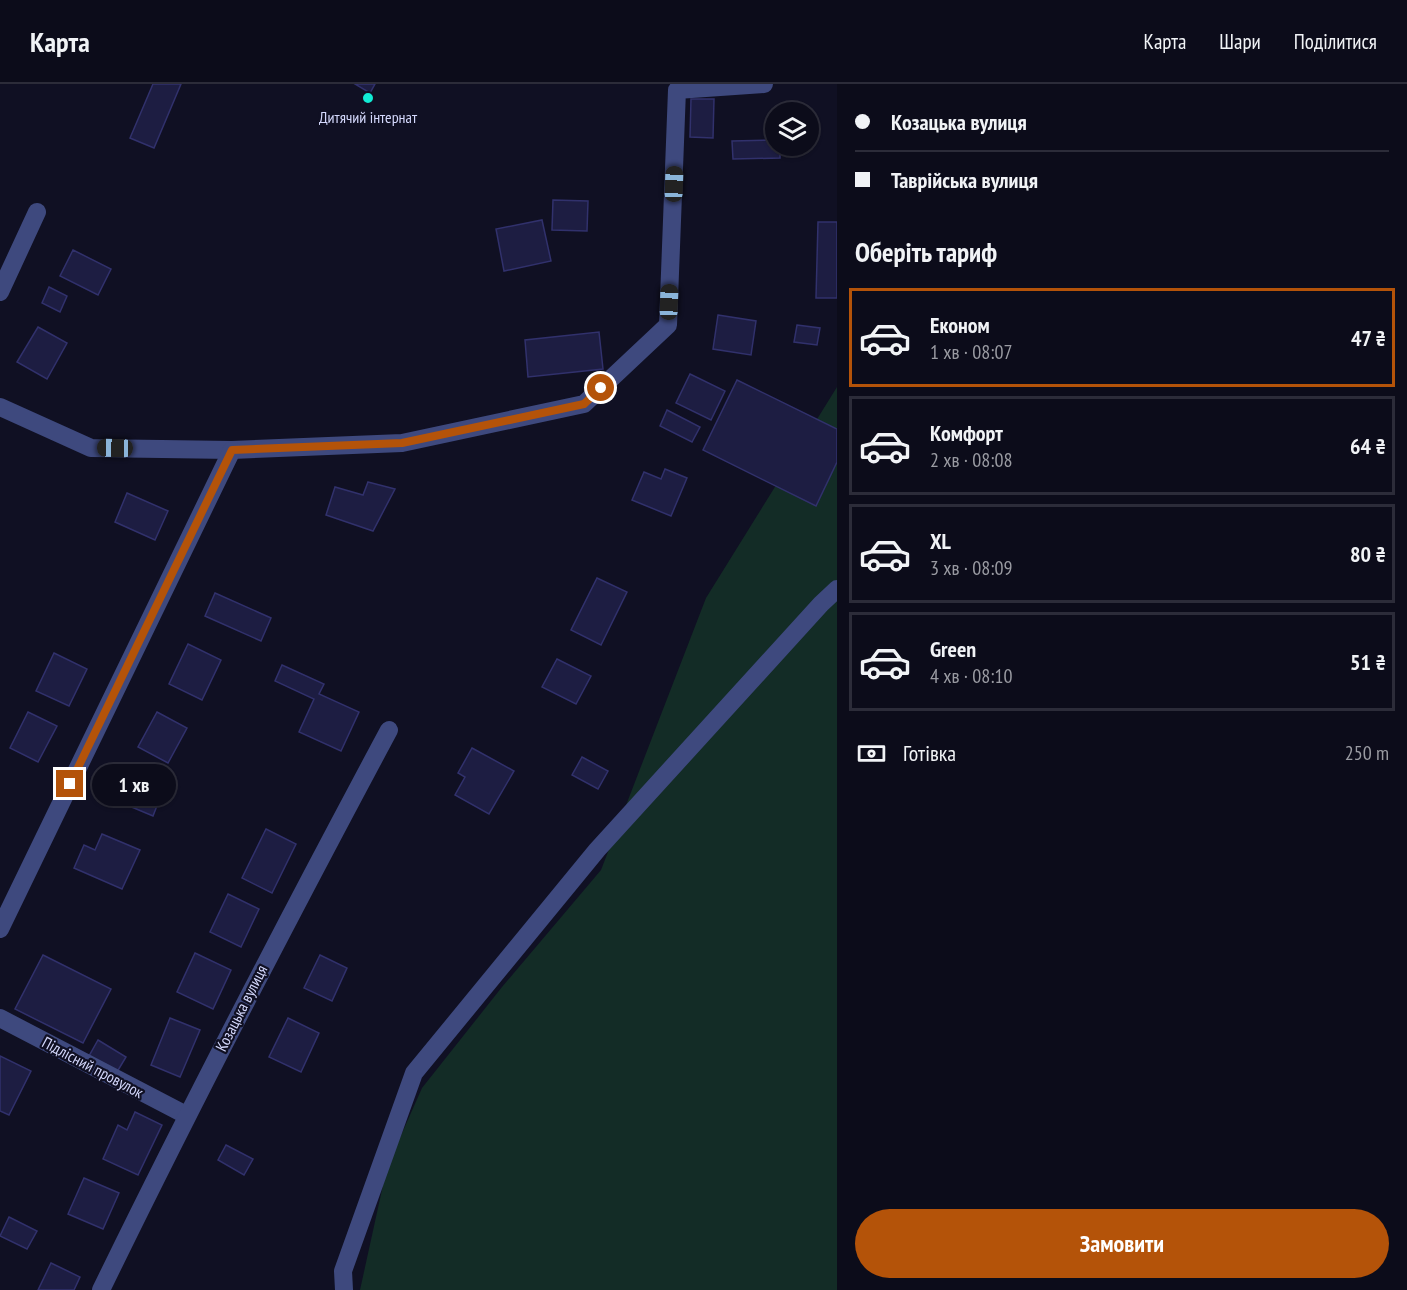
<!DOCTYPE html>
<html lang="uk">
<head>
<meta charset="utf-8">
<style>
  :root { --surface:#0c0c1a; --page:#151523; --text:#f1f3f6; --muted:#9a9ba2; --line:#2c2c39; --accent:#b45309 }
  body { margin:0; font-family:"PT Sans Narrow",sans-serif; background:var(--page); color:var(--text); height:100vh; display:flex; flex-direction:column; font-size:22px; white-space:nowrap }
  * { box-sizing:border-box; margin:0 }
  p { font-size:20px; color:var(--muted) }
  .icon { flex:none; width:33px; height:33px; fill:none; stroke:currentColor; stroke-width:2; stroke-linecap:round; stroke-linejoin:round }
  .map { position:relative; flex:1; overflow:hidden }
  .drawer { display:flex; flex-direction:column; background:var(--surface); width:570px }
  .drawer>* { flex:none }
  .hud { display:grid; align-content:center; height:132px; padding:0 18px; background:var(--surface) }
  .buttons { position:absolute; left:765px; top:18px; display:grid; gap:12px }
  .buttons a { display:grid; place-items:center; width:54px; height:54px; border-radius:50%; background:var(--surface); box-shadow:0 2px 4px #0004,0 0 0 2px var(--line); font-size:30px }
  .end { position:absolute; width:27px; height:27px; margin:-14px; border:8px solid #b45309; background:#fff; box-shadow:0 0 0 3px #fff }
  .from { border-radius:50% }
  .bubble { position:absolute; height:42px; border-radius:21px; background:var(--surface); box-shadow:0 2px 4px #0004,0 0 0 2px var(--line); font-size:20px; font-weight:700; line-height:42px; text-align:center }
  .car { position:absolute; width:18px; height:36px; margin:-18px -9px; border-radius:8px; box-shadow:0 0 4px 2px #0007; background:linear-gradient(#222 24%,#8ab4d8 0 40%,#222 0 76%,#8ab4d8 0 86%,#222 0) }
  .hud b { display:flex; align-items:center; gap:21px; height:57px; font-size:22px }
  .hud b+b { border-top:2px solid var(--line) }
  .hud i { width:15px; height:15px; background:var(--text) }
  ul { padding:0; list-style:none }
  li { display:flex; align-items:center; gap:18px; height:99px; margin:0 12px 9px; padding:0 6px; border:3px solid var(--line); border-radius:0px }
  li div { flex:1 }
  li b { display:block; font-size:22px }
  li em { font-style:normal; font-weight:700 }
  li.active { border-color:var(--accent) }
  li>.icon { width:54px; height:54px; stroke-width:1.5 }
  h2 { padding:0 18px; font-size:27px; line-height:72px }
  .pay { display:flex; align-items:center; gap:15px; height:66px; padding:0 18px; font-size:22px }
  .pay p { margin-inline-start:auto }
  .primary-button { display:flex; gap:12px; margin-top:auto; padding:12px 18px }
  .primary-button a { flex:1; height:69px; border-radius:36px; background:var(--accent); color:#fff; font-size:24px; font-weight:700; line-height:69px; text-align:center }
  header { display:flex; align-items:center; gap:36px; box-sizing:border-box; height:84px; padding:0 30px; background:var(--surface); border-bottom:2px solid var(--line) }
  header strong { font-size:28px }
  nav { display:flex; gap:33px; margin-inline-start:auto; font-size:21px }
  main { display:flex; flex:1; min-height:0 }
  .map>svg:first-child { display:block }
</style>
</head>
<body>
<header>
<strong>Карта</strong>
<nav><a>Карта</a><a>Шари</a><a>Поділитися</a></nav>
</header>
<main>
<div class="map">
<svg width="837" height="1206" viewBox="0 0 837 1206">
  <rect width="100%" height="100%" fill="#101023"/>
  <polygon fill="#132c26" points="837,303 837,1206 360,1206 387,1083 422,1004 502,903 601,786 706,514"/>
  <g fill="#1d1d42" stroke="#31316c" stroke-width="1.5">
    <polygon points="153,0 181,0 154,64 130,54"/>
    <polygon points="355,0 375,0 370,9"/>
    <polygon points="691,15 714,15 713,54 690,53"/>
    <polygon points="776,56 776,62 780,62 780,74 733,75 732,57"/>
    <polygon points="553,116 588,117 587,147 552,146"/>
    <polygon points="542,136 551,177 504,187 496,145"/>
    <polygon points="818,138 837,138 837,214 816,214"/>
    <polygon points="73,166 111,185 98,211 60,192"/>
    <polygon points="49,203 67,212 60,228 42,219"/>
    <polygon points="718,231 756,237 751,271 713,265"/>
    <polygon points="797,241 820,244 817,261 794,258"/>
    <polygon points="38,243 67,259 47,295 17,278"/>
    <polygon points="599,248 603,285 528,293 525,256"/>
    <polygon points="690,290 725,307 711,336 676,319"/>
    <polygon points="737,296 837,345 837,378 816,422 703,366"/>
    <polygon points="667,326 700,343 692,358 660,342"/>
    <polygon points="665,385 687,394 671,432 632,416 644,388 661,395"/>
    <polygon points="368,398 395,405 373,447 326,431 335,403 363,411"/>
    <polygon points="127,409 168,427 155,456 115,438"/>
    <polygon points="597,494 627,508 601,561 571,546"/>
    <polygon points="215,509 271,534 261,557 205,532"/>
    <polygon points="188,560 221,576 202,616 169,600"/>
    <polygon points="54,569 87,585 69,622 36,607"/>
    <polygon points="557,575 591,592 576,620 542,603"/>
    <polygon points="282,581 324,600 319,610 359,628 341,667 299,648 314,615 275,597"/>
    <polygon points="28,628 57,642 38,678 10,664"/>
    <polygon points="157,628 187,644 168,679 138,663"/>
    <polygon points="472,664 514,687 489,730 455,711 465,693 458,689"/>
    <polygon points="582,673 608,687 598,705 572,691"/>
    <polygon points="128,686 165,701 153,732 115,716"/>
    <polygon points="266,745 296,760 272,809 242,794"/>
    <polygon points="102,750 140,766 122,805 74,784 84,761 95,766"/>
    <polygon points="228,810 259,825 241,863 210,848"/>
    <polygon points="195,869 231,886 213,925 177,908"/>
    <polygon points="43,871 111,905 83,959 15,925"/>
    <polygon points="320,871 347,884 332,917 304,904"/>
    <polygon points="170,934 200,946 180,993 151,981"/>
    <polygon points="288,934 319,949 301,988 269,973"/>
    <polygon points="98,956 126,973 117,988 89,972"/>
    <polygon points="0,972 31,987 9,1031 0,1027"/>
    <polygon points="135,1028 162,1041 138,1091 103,1075 118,1041 127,1046"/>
    <polygon points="226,1061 253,1075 244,1091 218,1076"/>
    <polygon points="84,1094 119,1109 103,1145 68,1130"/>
    <polygon points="9,1133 37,1147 27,1165 0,1152"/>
    <polygon points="51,1179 80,1193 74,1206 38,1206"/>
  </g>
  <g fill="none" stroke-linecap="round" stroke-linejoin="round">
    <g stroke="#3e497e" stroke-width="18">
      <polyline points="0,208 37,128"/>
      <polyline points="0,323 91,364 232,366 402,359 584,320 668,241 677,6 764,0"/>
      <polyline points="0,845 232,366"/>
      <polyline points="0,934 186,1031"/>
      <path d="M101,1206c92,-189 189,-375 288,-560"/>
      <polyline points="344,1206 343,1187 414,989 597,766 821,520 837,505"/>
    </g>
  </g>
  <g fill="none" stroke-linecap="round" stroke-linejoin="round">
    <polyline stroke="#b45309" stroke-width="8" points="70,700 232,366 402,359 584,320 601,304"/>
  </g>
  <circle fill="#11ebd4" stroke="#101023" stroke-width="2" cx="368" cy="14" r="6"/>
  <g text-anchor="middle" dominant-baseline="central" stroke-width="4.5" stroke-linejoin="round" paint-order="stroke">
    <g font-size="16" fill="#d4d8fc" stroke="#101023">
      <text x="368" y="33">Дитячий інтернат</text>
    </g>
    <g font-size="16" fill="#d4d8fc" stroke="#101023">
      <text transform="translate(241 924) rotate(-63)">Козацька вулиця</text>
      <text transform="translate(93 983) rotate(28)">Підлісний провулок</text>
    </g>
  </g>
</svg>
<div class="buttons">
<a><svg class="icon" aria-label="layers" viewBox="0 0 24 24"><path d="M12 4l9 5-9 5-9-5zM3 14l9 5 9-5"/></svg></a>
</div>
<i class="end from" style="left:601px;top:304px"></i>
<i class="end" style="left:70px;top:700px"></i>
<div class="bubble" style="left:92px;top:680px;width:84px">1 хв</div>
<i class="car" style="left:674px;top:100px;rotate:2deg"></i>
<i class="car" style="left:669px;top:218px;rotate:2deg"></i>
<i class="car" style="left:115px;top:364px;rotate:271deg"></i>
</div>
<section class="drawer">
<div class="hud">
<b><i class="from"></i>Козацька вулиця</b>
<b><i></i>Таврійська вулиця</b>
</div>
<h2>Оберіть тариф</h2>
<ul>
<li class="active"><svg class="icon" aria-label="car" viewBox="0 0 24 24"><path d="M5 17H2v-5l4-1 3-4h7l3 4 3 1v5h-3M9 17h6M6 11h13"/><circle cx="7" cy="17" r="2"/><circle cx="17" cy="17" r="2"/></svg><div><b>Економ</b><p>1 хв · 08:07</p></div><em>47 ₴</em></li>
<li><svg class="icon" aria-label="car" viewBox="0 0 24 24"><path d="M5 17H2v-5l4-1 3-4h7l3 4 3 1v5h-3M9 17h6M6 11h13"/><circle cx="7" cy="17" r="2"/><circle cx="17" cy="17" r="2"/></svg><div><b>Комфорт</b><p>2 хв · 08:08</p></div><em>64 ₴</em></li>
<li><svg class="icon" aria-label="car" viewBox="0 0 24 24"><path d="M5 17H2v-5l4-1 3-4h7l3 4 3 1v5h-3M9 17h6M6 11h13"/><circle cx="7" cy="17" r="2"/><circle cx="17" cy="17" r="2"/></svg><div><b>XL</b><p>3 хв · 08:09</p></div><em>80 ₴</em></li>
<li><svg class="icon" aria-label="car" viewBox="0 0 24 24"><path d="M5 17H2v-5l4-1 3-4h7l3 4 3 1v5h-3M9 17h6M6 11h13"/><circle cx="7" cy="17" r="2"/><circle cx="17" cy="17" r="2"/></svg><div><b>Green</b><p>4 хв · 08:10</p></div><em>51 ₴</em></li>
</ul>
<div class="pay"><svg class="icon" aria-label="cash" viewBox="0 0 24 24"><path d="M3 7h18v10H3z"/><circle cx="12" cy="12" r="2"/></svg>Готівка<p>250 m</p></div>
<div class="primary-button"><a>Замовити</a></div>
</section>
</main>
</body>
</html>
